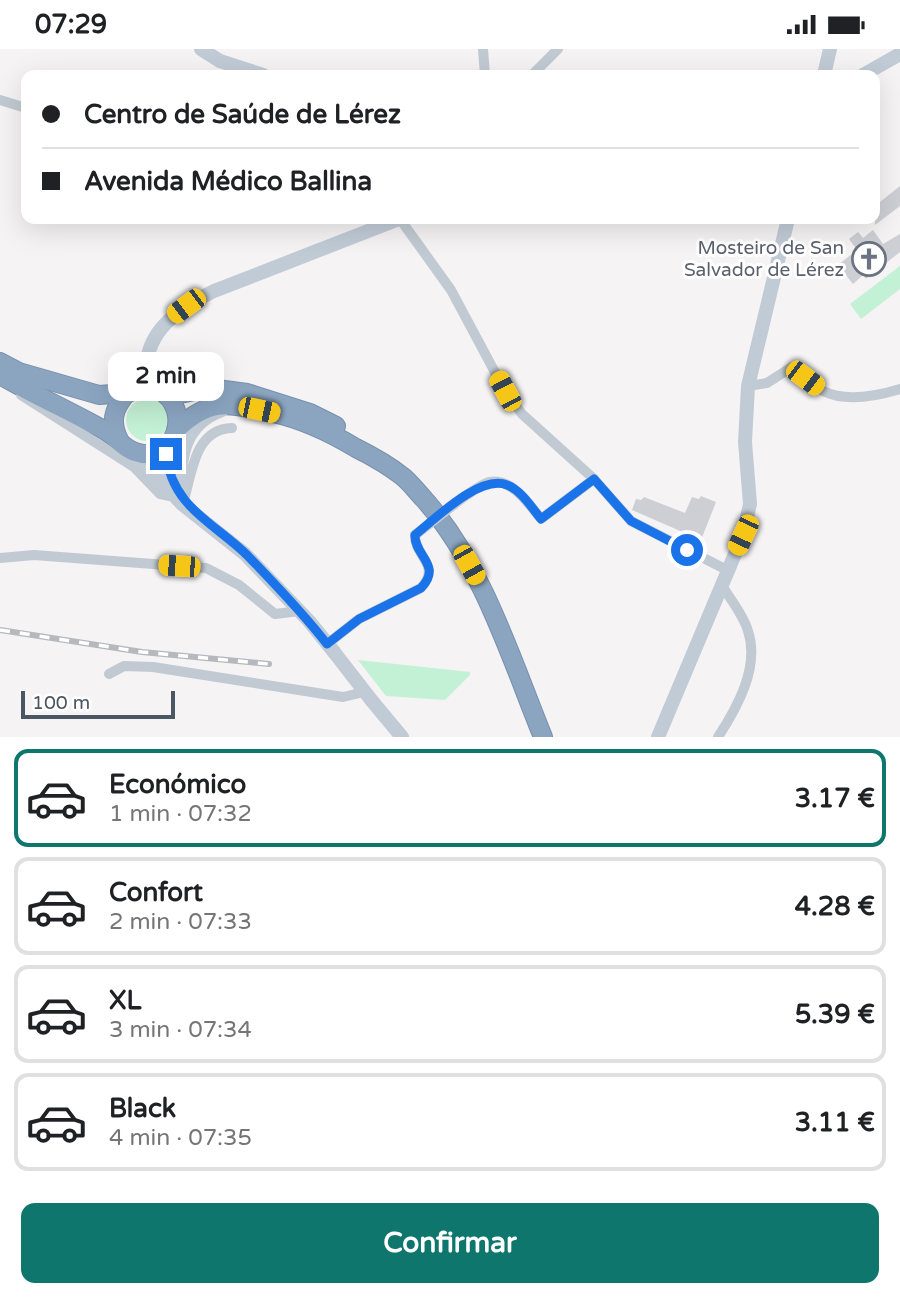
<!DOCTYPE html>
<html lang="es">
<head>
<meta charset="utf-8">
<style>
  :root { --surface:#fff; --page:#f2f2f2; --text:#202124; --muted:#757577; --line:#e0e0e0; --accent:#0f766e }
  body { margin:0; font-family:"Varela Round",sans-serif; background:var(--page); color:var(--text); height:100vh; display:flex; flex-direction:column; font-size:26px; white-space:nowrap }
  * { box-sizing:border-box; margin:0 }
  p { font-size:23px; color:var(--muted) }
  .icon { flex:none; width:38px; height:38px; fill:none; stroke:currentColor; stroke-width:2; stroke-linecap:round; stroke-linejoin:round }
  .map { position:relative; height:688px; overflow:hidden }
  .side { display:flex; flex-direction:column; background:var(--surface); flex:1 }
  .side>* { flex:none }
  .banner { position:absolute; left:21px; top:21px; width:859px; height:154px; border-radius:14px; box-shadow:0 7px 28px #0002; display:grid; align-content:center; height:154px; padding:0 21px; background:var(--surface) }
  .scale { position:absolute; left:21px; bottom:18px; width:154px; box-sizing:border-box; padding-left:7px; border:4px solid #4a5661; border-top:0; font-size:19px; line-height:24px; white-space:nowrap; color:#4a5661; -webkit-text-stroke:5px #fff; paint-order:stroke }
  .end { position:absolute; width:32px; height:32px; margin:-16px; border:9px solid #1a73e8; background:#fff; box-shadow:0 0 0 4px #fff }
  .from { border-radius:50% }
  .bubble { position:absolute; height:49px; border-radius:14px; background:var(--surface); box-shadow:0 7px 28px #0002; font-size:23px; font-weight:700; line-height:49px; text-align:center }
  .car { position:absolute; width:21px; height:42px; margin:-21px -10px; border-radius:9px; box-shadow:0 0 5px 2px #0007; background:linear-gradient(#f5c518 24%,#345 0 40%,#f5c518 0 76%,#345 0 86%,#f5c518 0) }
  .banner b { display:flex; align-items:center; gap:24px; height:66px; font-size:26px }
  .banner b+b { border-top:2px solid var(--line) }
  .banner i { width:18px; height:18px; background:var(--text) }
  ul { padding:12px 0 0; list-style:none }
  li { display:flex; align-items:center; gap:21px; height:98px; margin:0 14px 10px; padding:0 7px; border:4px solid var(--line); border-radius:14px }
  li div { flex:1 }
  li b { display:block; font-size:26px }
  li em { font-style:normal; font-weight:700 }
  li.current { border-color:var(--accent) }
  li>.icon { width:63px; height:63px; stroke-width:1.5 }
  .cta { display:flex; gap:14px; margin-top:auto; padding:14px 21px }
  .cta a { flex:1; height:80px; border-radius:14px; background:var(--accent); color:#fff; font-size:28px; font-weight:700; line-height:80px; text-align:center }
  .status { display:flex; justify-content:space-between; align-items:center; height:49px; padding:0 35px; background:var(--surface); direction:ltr }
  .status svg { height:19px; fill:currentColor }
  .map>svg:first-child { display:block }
</style>
</head>
<body>
<div class="status"><b>07:29</b><svg viewBox="0 0 49 12"><path d="M0 12V9h3v3zM5 12V6h3v6zM10 12V3h3v9zM15 12V0h3v12zM26 1h20v11H26zM47 4h2v5h-2z"/></svg></div>
<div class="map">
<svg width="900" height="688" viewBox="0 0 900 688">
  <rect width="100%" height="100%" fill="#f5f3f3"/>
  <g fill="#c3f1d5">
    <polygon points="900,217 900,240 861,270 850,255"/>
    <circle cx="147" cy="371" r="21"/>
    <polygon points="358,611 470,623 470,626 445,651 386,647"/>
  </g>
  <g fill="#cdcfd5">
    <polygon points="900,137 900,157 875,176 875,157"/>
    <polygon points="873,181 883,195 900,185 900,203 866,230 863,226 853,235 838,216 857,201 849,190 858,183 863,189"/>
    <polygon points="701,447 716,453 701,491 632,461 636,450 641,451 644,448 685,464 692,448 699,450"/>
  </g>
  <g fill="none" stroke-linecap="round" stroke-linejoin="round">
    <g stroke="#7690ad" stroke-width="20">
      <g id="highway">
        <polyline points="0,313 19,323 99,346 127,344 148,338 180,345 209,339 247,344 310,364 336,377"/>
        <path d="M0,326c34,20 70,36 104,55 11,6 19,18 31,22 40,14 59,-43 24,-62"/>
        <path d="M179,378c34,-31 52,-22 94,-14 28,6 58,20 83,35 16,8 32,17 46,28 8,6 15,16 22,23 59,67 86,157 119,238"/>
        <path d="M120,393c-10,-19 -8,-32 7,-49"/>
      </g>
    </g>
    <g stroke="#c1cad2" stroke-width="10">
      <polyline points="483,0 485,26"/>
      <polyline points="532,26 558,0"/>
      <polyline points="0,51 26,59"/>
      <polyline points="400,170 451,241 505,342 522,365 594,430 631,472 727,521"/>
      <path d="M748,337l19,-3 25,-16c11,7 20,18 31,24 22,11 54,5 77,-2"/>
      <polyline points="21,346 134,418 160,445 175,448"/>
      <path d="M465,447c7,-4 16,-12 24,-14 22,-5 40,22 52,37l53,-40"/>
      <path d="M184,451c8,-28 11,-71 48,-72"/>
      <polyline points="0,509 34,506 206,519 239,536 275,565 300,562"/>
      <path d="M327,595l32,-25 62,-31c21,-23 -7,-32 -6,-53"/>
      <polyline points="109,625 124,617 153,618 343,648 364,643"/>
      <path d="M718,688c19,-29 42,-70 30,-106 -5,-17 -18,-32 -27,-47"/>
    </g>
    <g stroke="#c1cbd6" stroke-width="14">
      <polyline points="201,0 220,12 263,26"/>
      <polyline points="824,26 830,0"/>
      <polyline points="863,26 900,5"/>
      <path d="M148,338c-10,-50 25,-76 66,-96l185,-72"/>
      <path d="M170,395c-6,16 -1,29 7,44"/>
      <polyline points="133,403 182,455 245,505 309,572 334,603"/>
      <path d="M181,446c-3,-36 2,-71 41,-85"/>
      <polyline points="372,652 402,688"/>
      <polyline points="658,688 743,486 750,455 745,393 748,337 788,170"/>
    </g>
    <use href="#highway" stroke="#8ba5c1" stroke-width="18"/>
    <g stroke="#b5b8bd" stroke-width="6">
      <polyline id="rail" points="0,581 142,603 269,615"/>
    </g>
    <use href="#rail" stroke="#fff" stroke-width="3.5" stroke-dasharray="10" stroke-linecap="butt"/>
    <polyline stroke="#c1cad2" stroke-width="10" points="415,486 465,447"/>
    <polyline stroke="#c1cbd6" stroke-width="14" points="334,603 372,652"/>
  </g>
  <g fill="none" stroke-linecap="round" stroke-linejoin="round">
    <path stroke="#1a73e8" stroke-width="9" d="M166,405c6,54 49,69 82,102 27,28 55,57 79,88l32,-25 62,-31c22,-23 -7,-32 -6,-53 20,-16 65,-61 92,-50 14,5 25,23 34,34l53,-40 37,42 56,29"/>
  </g>
  <defs>
    <g id="church-ring" transform="scale(1.75)"><circle r="9.5" fill="#fff" stroke="#6b7280" stroke-width="1.5"/><path d="M-1.2-6h2.4v3.5h3.3v2.4h-3.3V6h-2.4V-.1h-3.3v-2.4h3.3Z" fill="#6b7280"/></g>
  </defs>
  <g fill-rule="evenodd">
    <use href="#church-ring" x="869" y="210"/>
  </g>
  <g text-anchor="middle" dominant-baseline="central" stroke-width="6" stroke-linejoin="round" paint-order="stroke">
    <g font-size="19" fill="#5b616d" stroke="#fff" text-anchor="end">
      <text x="844" y="199">Mosteiro de San<tspan x="844" dy="22">Salvador de Lérez</tspan></text>
    </g>
  </g>
</svg>
<div class="scale">100 m</div>
<i class="end from" style="left:687px;top:501px"></i>
<i class="end" style="left:166px;top:405px"></i>
<div class="bubble" style="left:108px;top:303px;width:116px">2 min</div>
<i class="car" style="left:186px;top:257px;rotate:233deg"></i>
<i class="car" style="left:805px;top:329px;rotate:127deg"></i>
<i class="car" style="left:505px;top:342px;rotate:332deg"></i>
<i class="car" style="left:259px;top:361px;rotate:102deg"></i>
<i class="car" style="left:743px;top:486px;rotate:205deg"></i>
<i class="car" style="left:469px;top:516px;rotate:151deg"></i>
<i class="car" style="left:179px;top:517px;rotate:274deg"></i>
<div class="banner">
<b><i class="from"></i>Centro de Saúde de Lérez</b>
<b><i></i>Avenida Médico Ballina</b>
</div>
</div>
<section class="side">
<ul>
<li class="current"><svg class="icon" aria-label="car" viewBox="0 0 24 24"><path d="M5 17H2v-5l4-1 3-4h7l3 4 3 1v5h-3M9 17h6M6 11h13"/><circle cx="7" cy="17" r="2"/><circle cx="17" cy="17" r="2"/></svg><div><b>Económico</b><p>1 min · 07:32</p></div><em>3.17 €</em></li>
<li><svg class="icon" aria-label="car" viewBox="0 0 24 24"><path d="M5 17H2v-5l4-1 3-4h7l3 4 3 1v5h-3M9 17h6M6 11h13"/><circle cx="7" cy="17" r="2"/><circle cx="17" cy="17" r="2"/></svg><div><b>Confort</b><p>2 min · 07:33</p></div><em>4.28 €</em></li>
<li><svg class="icon" aria-label="car" viewBox="0 0 24 24"><path d="M5 17H2v-5l4-1 3-4h7l3 4 3 1v5h-3M9 17h6M6 11h13"/><circle cx="7" cy="17" r="2"/><circle cx="17" cy="17" r="2"/></svg><div><b>XL</b><p>3 min · 07:34</p></div><em>5.39 €</em></li>
<li><svg class="icon" aria-label="car" viewBox="0 0 24 24"><path d="M5 17H2v-5l4-1 3-4h7l3 4 3 1v5h-3M9 17h6M6 11h13"/><circle cx="7" cy="17" r="2"/><circle cx="17" cy="17" r="2"/></svg><div><b>Black</b><p>4 min · 07:35</p></div><em>3.11 €</em></li>
</ul>
<div class="cta"><a>Confirmar</a></div>
</section>
</body>
</html>
